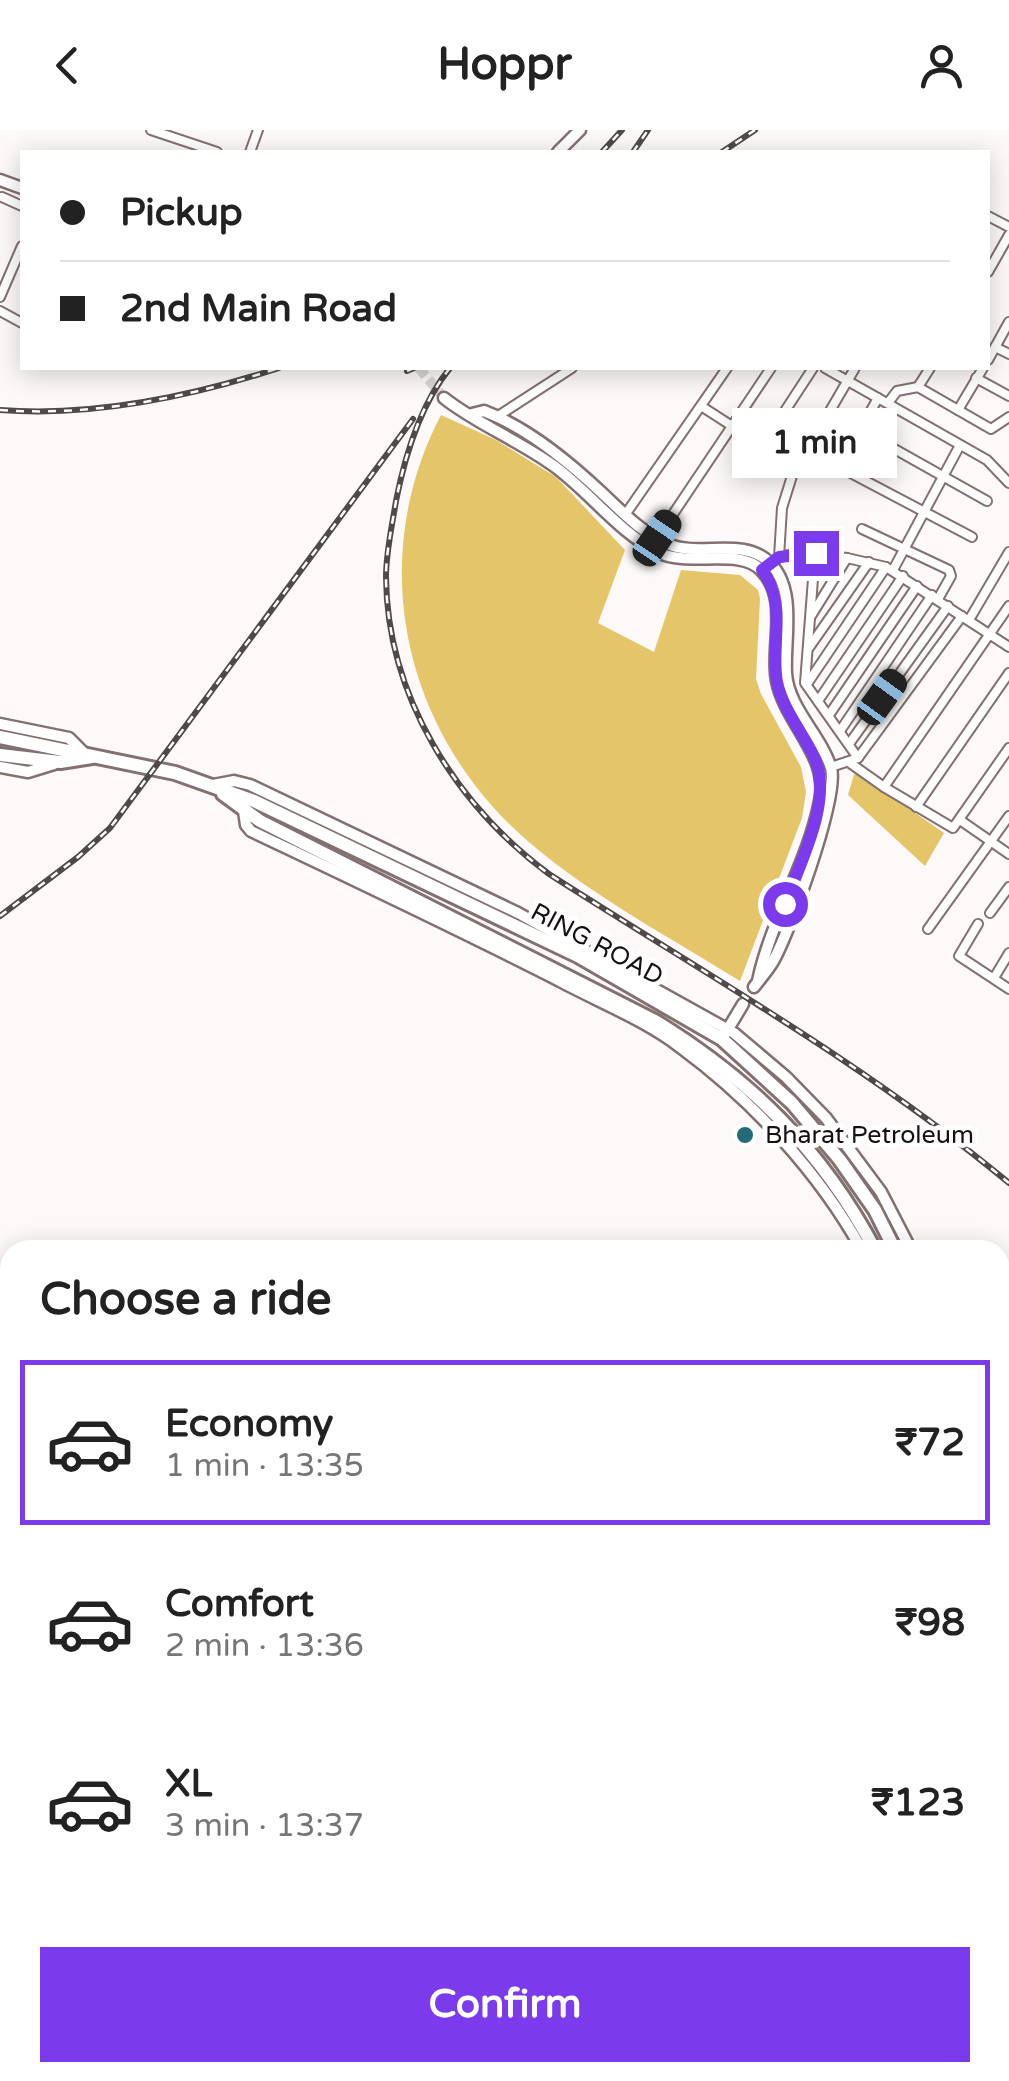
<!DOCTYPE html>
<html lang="en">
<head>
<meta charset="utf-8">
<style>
  :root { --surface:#fff; --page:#f6f6f6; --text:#222; --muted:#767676; --line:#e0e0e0; --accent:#7c3aed }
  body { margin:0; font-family:"Varela Round",sans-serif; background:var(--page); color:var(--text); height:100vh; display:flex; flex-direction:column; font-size:38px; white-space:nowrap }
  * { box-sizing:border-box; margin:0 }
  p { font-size:32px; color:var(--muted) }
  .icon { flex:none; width:55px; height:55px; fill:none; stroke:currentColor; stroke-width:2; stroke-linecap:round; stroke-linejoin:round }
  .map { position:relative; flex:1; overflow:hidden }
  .side { position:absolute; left:0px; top:1110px; width:1010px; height:842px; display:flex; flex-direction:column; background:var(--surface); border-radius:30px 30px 0 0; box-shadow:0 5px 25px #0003 }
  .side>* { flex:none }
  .top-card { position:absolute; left:20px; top:20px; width:970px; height:220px; border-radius:0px; box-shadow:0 5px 25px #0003; display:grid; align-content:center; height:220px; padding:0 40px; background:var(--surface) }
  .end { position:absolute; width:45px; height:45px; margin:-22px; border:12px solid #7c3aed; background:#fff; box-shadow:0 0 0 5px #fff }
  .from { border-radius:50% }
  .bubble { position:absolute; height:70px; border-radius:0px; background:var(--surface); box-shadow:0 5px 25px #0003; font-size:32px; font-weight:700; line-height:70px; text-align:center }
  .car { position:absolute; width:30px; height:60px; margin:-30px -15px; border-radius:12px; box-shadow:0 0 8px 2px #0007; background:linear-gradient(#222 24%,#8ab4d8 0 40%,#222 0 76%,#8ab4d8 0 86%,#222 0) }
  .top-card b { display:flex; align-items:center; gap:35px; height:95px; font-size:38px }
  .top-card b+b { border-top:2px solid var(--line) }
  .top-card i { width:25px; height:25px; background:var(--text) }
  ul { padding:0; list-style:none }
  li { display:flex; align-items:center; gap:30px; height:165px; margin:0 20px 15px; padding:0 20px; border:5px solid transparent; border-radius:0px }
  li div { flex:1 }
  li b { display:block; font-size:38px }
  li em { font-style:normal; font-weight:700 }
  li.current { border-color:var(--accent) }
  li>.icon { width:90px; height:90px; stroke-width:1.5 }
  h2 { padding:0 40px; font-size:45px; line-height:120px }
  .action { display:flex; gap:20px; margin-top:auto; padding:20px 40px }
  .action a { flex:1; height:115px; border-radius:0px; background:var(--accent); color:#fff; font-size:40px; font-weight:700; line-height:115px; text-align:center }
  header { display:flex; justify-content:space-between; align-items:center; height:130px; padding:0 40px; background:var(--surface); font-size:45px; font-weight:700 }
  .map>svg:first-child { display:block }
</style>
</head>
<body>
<header><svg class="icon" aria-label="back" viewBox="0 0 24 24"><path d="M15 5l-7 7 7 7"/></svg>Hoppr<svg class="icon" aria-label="person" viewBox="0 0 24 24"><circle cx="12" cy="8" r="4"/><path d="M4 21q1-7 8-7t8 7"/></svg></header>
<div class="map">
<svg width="1009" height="1951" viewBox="0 0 1009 1951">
  <rect width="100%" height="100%" fill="#fdf9f9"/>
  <g fill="#e4c56a">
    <path d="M441,285l55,25 60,37 69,73 -27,73 56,29 27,-82 59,5 18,15 2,9 -4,80 5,15 40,73 5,25 -4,26 -62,163c-69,-43 -148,-85 -210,-138 -126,-107 -166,-281 -89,-428z"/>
    <polygon points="855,641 944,703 925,736 848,665"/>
    <polygon points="1000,1533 1009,1535 1009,1863 1000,1861"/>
  </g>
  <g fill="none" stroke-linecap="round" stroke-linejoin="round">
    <g stroke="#dad6d6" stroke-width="10" stroke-dasharray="10 5" stroke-linecap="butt">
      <polyline points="419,238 444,268"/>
      <polyline points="743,874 754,857"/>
    </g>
    <g stroke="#827170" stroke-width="12">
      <g id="minor">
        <polyline points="151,0 217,22"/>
        <polyline points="250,22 258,0"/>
        <polyline points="2,67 22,76"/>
        <polyline points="988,86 1009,97"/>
        <polyline points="988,142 1009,105"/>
        <polyline points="0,167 22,116"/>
        <polyline points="0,181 22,193"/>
        <polyline points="995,217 1009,224"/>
        <polyline points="988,230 1009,192"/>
        <polyline points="825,238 987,330 1009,353"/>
        <polyline points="976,248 1009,266"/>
        <polyline points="918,257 930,238"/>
        <polyline points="878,268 842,332 843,339 972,407"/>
        <polyline points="888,273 897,261 918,257 991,299 1009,287"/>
        <polyline points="701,276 732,296"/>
        <polyline points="958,280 983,238"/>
        <polyline points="783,284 813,238"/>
        <polyline points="498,286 572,238"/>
        <polyline points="882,312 987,371"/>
        <polyline points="625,385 727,238"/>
        <polyline points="862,399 949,440 951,446 938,469"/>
        <polyline points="657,408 771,238"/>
        <polyline points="815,423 805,553 858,628 831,637"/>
        <polyline points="779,427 782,378 792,346 855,238"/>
        <polyline points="767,436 779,427 800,423 847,428 886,437 1009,517"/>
        <polyline points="893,440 960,315"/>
        <polyline points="811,486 847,428"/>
        <polyline points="969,490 1009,422"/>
        <polyline points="808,519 869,432"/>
        <polyline points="807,554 886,437"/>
        <polyline points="818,571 903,446"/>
        <polyline points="829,585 917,456"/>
        <polyline points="840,601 932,465"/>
        <polyline points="849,614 948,476"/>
        <polyline points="858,628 962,486"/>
        <polyline points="850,633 884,657 953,698 1009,618"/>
        <polyline points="884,657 1009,476"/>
        <polyline points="916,677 1009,543"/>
        <polyline points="960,690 1009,724"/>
        <polyline points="990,783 1009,757"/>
        <polyline points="978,794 959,826 1009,859"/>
        <polyline points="928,799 1009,686"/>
        <polyline points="994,848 1009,823"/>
        <polyline points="0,1879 10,1861"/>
      </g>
    </g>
    <g stroke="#827170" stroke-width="15">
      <g id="tertiary">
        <polyline points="558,22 580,0"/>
        <polyline points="0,50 22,58"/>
        <path d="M444,268c31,25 76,43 110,68 37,27 65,67 106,87 30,14 81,-6 102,18 28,29 8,76 15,110 8,42 53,75 43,120 -12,62 -49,118 -62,180"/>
        <path d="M472,284l12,-3c44,17 84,50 118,82 20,19 40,40 66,51 30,14 76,-8 102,19 27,27 14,76 16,110 2,35 35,62 45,95 8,28 -42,167 -59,195 -5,8 -12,16 -18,24"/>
        <polyline points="0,594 69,608 83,622"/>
        <polyline points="0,637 28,642 54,634"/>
        <polyline points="213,655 234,651 250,655 518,783 734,903 786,947 826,988 881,1062 911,1120"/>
        <path d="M244,681l2,14 5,6c103,49 207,98 309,150 39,21 85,39 120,66 72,53 139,125 182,203"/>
        <polyline points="725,904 743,874"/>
        <polyline points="1000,1298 1009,1317"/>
        <polyline points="1000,1388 1009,1401"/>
        <polyline points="688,1951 692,1942"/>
      </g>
    </g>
    <g stroke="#827170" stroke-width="18">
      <g id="trunk">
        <polyline points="0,607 175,643 254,671 578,826 722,909 792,973 840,1030 875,1080 895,1120"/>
        <polyline points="0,625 60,632 92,627"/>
        <path d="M223,664l37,27 395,200c96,59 167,129 220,229"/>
        <polyline points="1000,1331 1009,1348"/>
        <polyline points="1000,1363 1009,1378"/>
      </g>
    </g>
    <use href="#minor" stroke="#fff" stroke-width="8"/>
    <use href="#tertiary" stroke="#fff" stroke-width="10"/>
    <use href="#trunk" stroke="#fff" stroke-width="12"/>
    <g stroke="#4f4949" stroke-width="6">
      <g id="rail">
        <polyline points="602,22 622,0"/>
        <polyline points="633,22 648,0"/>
        <polyline points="722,22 755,0"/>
        <path d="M450,238c-30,37 -45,87 -54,133 -4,25 -10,51 -10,76 1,119 70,228 163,297 156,100 317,190 460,309"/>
        <polyline points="407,241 414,238"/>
        <path d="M0,280c94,7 190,-13 279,-42"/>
        <polyline points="0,786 78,727 110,698 413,289"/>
      </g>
    </g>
    <use href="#rail" stroke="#fff" stroke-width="2.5" stroke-dasharray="8" stroke-linecap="butt"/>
  </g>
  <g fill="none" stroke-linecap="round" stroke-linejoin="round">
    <path stroke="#7c3aed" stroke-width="12" d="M785,774c15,-41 49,-105 29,-147 -11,-24 -32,-49 -37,-75 -7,-38 11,-78 -15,-112l17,-13 37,-4"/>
  </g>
  <circle fill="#236c77" stroke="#fff" stroke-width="4" cx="745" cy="1005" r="10"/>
  <g text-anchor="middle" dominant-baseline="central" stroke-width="10" stroke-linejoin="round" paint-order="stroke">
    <g font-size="25" fill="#171010" stroke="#fff">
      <text transform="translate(597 814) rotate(28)">RING ROAD</text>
    </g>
    <g font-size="25" fill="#171010" stroke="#fff" text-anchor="start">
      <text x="765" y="1005">Bharat Petroleum</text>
    </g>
  </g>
</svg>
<i class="end from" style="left:785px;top:774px"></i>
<i class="end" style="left:816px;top:423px"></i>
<div class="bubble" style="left:732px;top:278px;width:165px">1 min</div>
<i class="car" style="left:657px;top:408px;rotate:34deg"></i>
<i class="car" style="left:882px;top:567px;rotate:36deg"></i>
<div class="top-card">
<b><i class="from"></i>Pickup</b>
<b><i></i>2nd Main Road</b>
</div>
<section class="side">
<h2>Choose a ride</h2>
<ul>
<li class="current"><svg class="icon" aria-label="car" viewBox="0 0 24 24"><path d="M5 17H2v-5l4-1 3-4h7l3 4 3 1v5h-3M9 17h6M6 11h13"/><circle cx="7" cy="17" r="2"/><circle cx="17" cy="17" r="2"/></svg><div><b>Economy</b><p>1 min · 13:35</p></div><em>₹72</em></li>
<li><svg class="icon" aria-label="car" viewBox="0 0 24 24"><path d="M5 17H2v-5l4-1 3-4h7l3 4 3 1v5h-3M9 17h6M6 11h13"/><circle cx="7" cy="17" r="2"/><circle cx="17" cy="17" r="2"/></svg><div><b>Comfort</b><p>2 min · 13:36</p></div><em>₹98</em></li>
<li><svg class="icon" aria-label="car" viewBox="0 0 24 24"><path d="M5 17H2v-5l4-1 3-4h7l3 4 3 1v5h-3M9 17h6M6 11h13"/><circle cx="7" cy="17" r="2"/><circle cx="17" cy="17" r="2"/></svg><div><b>XL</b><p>3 min · 13:37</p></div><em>₹123</em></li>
</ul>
<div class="action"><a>Confirm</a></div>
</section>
</div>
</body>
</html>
